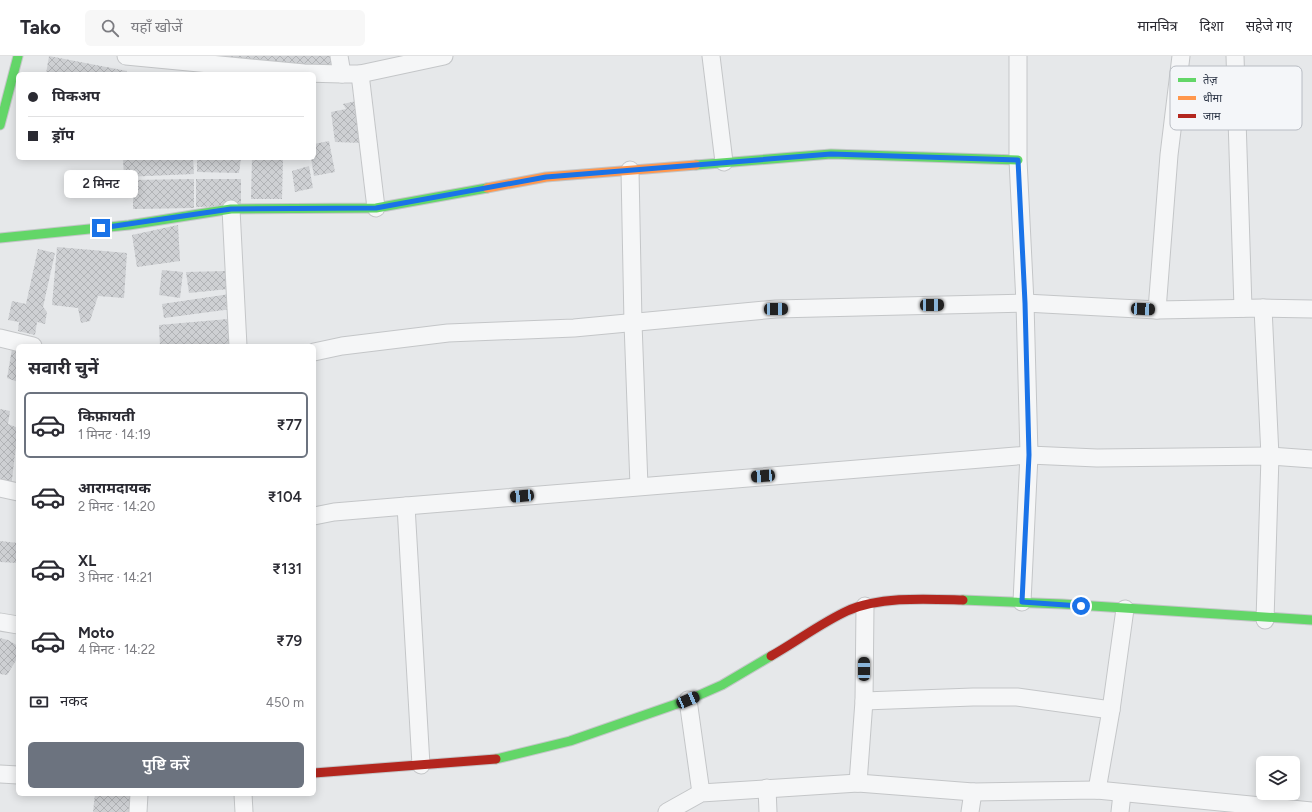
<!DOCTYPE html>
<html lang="hi">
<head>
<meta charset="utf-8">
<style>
  :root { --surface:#fff; --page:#f7f7f7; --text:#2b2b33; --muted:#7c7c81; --line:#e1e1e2; --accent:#6c737f }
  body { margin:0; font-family:Figtree,"Noto Sans Devanagari",sans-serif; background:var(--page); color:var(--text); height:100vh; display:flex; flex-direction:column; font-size:15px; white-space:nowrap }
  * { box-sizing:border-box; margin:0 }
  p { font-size:13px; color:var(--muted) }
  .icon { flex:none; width:22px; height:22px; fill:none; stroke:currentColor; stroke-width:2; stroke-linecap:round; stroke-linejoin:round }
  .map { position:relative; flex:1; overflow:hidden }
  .drawer { position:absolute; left:16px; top:288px; width:300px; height:452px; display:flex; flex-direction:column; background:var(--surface); border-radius:6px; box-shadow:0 2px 10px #0003 }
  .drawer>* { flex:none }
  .guide { position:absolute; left:16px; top:16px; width:300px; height:88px; border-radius:6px; box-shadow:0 2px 10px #0003; display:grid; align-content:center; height:88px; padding:0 12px; background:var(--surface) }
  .tools { position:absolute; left:1256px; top:700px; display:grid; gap:8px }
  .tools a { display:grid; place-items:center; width:44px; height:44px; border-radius:6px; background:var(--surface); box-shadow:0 2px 10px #0003; font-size:20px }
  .end { position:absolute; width:18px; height:18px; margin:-9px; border:5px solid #1a73e8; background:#fff; box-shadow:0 0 0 2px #fff }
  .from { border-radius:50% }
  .bubble { position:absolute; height:28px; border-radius:6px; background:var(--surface); box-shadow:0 2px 10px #0003; font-size:13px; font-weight:600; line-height:28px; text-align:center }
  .car { position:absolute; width:12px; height:24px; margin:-12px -6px; border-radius:5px; box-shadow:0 0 3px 1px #0007; background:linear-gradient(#222 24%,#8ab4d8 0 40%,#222 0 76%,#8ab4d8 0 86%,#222 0) }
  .guide b { display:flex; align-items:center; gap:14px; height:38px; font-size:15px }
  .guide b+b { border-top:1px solid var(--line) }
  .guide i { width:10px; height:10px; background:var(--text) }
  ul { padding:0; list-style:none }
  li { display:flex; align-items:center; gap:12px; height:66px; margin:0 8px 6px; padding:0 4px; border:2px solid transparent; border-radius:6px }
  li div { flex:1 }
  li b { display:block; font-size:15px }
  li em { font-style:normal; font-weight:600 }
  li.selected { border-color:var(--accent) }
  li>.icon { width:36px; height:36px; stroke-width:1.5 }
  h2 { padding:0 12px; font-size:18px; line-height:48px }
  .pay { display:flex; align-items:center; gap:10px; height:44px; padding:0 12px; font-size:15px }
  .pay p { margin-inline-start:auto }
  .action { display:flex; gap:8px; margin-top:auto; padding:8px 12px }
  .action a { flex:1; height:46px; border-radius:6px; background:var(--accent); color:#fff; font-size:16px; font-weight:600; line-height:46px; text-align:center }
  header { display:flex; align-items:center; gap:24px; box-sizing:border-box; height:56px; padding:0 20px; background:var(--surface); border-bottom:1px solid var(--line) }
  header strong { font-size:19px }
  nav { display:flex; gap:22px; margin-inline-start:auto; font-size:14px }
  .search { width:280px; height:36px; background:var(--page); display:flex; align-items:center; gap:10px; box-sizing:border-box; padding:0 14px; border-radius:6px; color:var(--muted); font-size:15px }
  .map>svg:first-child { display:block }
</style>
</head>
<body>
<header>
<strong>Tako</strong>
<div class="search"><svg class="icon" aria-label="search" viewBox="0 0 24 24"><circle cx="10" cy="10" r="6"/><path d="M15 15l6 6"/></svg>यहाँ खोजें</div>
<nav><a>मानचित्र</a><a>दिशा</a><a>सहेजे गए</a></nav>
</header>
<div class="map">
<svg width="1312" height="756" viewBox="0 0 1312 756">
  <defs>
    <pattern id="building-cross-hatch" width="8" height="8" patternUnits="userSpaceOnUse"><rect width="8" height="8" fill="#ced0d3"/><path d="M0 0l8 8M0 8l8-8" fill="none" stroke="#b1b3b6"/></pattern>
  </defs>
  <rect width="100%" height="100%" fill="#e6e8ea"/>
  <g fill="url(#building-cross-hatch)">
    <polygon points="49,0 127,15 127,18 46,18"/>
    <polygon points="216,0 333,0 335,12 215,6"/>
    <polygon points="356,45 362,87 335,86 331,56 346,53 343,48"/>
    <polygon points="329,85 335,116 314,120 311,102 314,102 314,88"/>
    <polygon points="123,102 193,102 194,118 124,121"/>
    <polygon points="197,102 241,102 239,117 197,116"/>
    <polygon points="252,102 283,102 282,143 251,143"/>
    <polygon points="309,110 313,132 295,136 292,115"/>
    <polygon points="194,123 194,152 133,153 133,124"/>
    <polygon points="196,123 241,123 241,150 196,151"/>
    <polygon points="178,169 180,205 137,211 132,179"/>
    <polygon points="57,191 127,197 124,242 98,240 90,265 81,267 78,252 52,249"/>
    <polygon points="38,193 55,197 43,251 47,256 45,268 37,266 35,279 18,275 19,266 8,264 12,245 26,248"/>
    <polygon points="162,214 183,216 180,242 159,239"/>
    <polygon points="227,215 229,233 189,237 186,216"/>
    <polygon points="230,238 232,253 164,262 162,248"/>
    <polygon points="228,263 230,290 160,290 159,269"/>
    <polygon points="12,293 18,294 18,326 7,322"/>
    <polygon points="0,353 10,355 8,368 18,372 11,432 0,430"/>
    <polygon points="0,485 18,487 18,507 0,506"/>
    <polygon points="0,582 8,584 18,590 18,601 7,619 0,618"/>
    <polygon points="95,738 132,738 130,756 93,756"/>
  </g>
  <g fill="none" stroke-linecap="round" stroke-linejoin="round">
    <g stroke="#c4c6c8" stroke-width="19">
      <g id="street">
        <polyline points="126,0 304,17 342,18 360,18 444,0"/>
        <polyline points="339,0 342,18"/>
        <polyline points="711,0 724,106"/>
        <polyline points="1018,0 1018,104 1025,247 1029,399 1022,546"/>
        <polyline points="1235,0 1243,252"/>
        <polyline points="360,18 376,152"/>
        <polyline points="630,114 633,267 639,430"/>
        <polyline points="231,153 238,290"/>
        <polyline points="1263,252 1270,400 1265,564"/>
        <polyline points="1157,254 1169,99 1181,0"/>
        <polyline points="0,282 33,290"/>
        <polyline points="314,296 342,290 448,277 574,272 776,253 1025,247 1157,254 1263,252 1312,253"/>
        <polyline points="0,432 18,436"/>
        <polyline points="406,450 421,709"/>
        <polyline points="314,460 334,456 406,450 1029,399 1097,402 1270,400 1312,403"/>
        <polyline points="0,566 18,569"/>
        <polyline points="688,644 701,737"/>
        <polyline points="864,645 973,641 1017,641 1111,654"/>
        <polyline points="0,718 18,719"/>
        <polyline points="858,727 864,645 865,550"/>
        <polyline points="767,732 768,756"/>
        <polyline points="1097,734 1111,654 1125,553"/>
        <polyline points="243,738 244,756"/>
        <polyline points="138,756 139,738"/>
        <polyline points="667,756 701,737 858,727 973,736 1097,734 1312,755"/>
        <polyline points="970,756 973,736"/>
        <polyline points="1120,756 1122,738"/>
      </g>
    </g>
    <g stroke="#c4c6c8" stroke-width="11">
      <g id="fast">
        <polyline points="0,69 18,0"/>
        <polyline points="696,109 831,98 1018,104"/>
        <polyline points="0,182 129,169 231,153 376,152 487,132"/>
        <polyline points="963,544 1062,548 1312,564"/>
        <polyline points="496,703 570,685 688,644 722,629 771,600"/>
      </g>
    </g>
    <g stroke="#c4c6c8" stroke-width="11">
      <polyline id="slow" points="487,132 546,121 696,109"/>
    </g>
    <g stroke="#c4c6c8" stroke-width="11">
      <g id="jam">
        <path d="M771,600c25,-14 50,-33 76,-45 33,-15 81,-12 116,-11"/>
        <polyline points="314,717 496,703"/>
      </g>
    </g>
    <use href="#street" stroke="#f5f6f7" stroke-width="17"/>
    <use href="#fast" stroke="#63d668" stroke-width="9"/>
    <use href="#slow" stroke="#ff974d" stroke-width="9"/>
    <use href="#jam" stroke="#b3261e" stroke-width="9"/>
  </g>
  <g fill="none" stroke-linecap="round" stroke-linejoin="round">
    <polyline stroke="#1a73e8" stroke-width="5" points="101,172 231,153 376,152 546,121 831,98 1018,104 1025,247 1029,399 1022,546 1081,550"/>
  </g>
  <rect x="1170" y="10" width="132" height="64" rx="6" fill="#f4f6f9" stroke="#b8bcc3" stroke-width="1"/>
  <rect x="1178" y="22" width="18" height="4" fill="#63d668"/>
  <rect x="1178" y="40" width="18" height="4" fill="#ff974d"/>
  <rect x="1178" y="58" width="18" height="4" fill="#b3261e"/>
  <g font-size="11" fill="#2b3445">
    <text x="1203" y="28">तेज़</text>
    <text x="1203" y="46">धीमा</text>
    <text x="1203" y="64">जाम</text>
  </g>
</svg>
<div class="tools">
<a><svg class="icon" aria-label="layers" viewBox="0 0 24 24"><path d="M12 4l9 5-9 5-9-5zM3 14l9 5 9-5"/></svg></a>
</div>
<i class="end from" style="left:1081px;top:550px"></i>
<i class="end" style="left:101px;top:172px"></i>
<div class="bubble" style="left:64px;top:114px;width:74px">2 मिनट</div>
<i class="car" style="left:932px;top:249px;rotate:89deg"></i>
<i class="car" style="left:776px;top:253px;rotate:89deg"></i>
<i class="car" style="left:1143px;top:253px;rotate:93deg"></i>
<i class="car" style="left:763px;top:420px;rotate:266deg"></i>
<i class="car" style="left:522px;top:440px;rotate:265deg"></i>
<i class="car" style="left:864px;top:613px;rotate:0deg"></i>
<i class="car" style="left:688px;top:644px;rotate:67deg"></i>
<div class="guide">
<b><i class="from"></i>पिकअप</b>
<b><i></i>ड्रॉप</b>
</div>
<section class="drawer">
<h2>सवारी चुनें</h2>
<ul>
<li class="selected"><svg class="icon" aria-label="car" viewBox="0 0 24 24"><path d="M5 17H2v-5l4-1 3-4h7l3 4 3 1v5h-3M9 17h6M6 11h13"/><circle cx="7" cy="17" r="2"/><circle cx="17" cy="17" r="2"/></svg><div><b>किफ़ायती</b><p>1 मिनट · 14:19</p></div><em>₹77</em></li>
<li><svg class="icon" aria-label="car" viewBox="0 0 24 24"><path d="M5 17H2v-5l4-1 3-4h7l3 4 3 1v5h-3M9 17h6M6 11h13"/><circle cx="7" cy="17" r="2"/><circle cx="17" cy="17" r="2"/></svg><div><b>आरामदायक</b><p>2 मिनट · 14:20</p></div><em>₹104</em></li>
<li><svg class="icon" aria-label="car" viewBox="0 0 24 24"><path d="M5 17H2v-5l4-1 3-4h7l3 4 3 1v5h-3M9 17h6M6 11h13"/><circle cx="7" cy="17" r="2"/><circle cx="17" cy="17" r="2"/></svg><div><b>XL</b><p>3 मिनट · 14:21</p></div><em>₹131</em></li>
<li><svg class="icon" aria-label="car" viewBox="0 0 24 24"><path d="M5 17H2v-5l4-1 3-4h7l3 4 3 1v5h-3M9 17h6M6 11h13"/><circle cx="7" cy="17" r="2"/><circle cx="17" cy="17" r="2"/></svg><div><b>Moto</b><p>4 मिनट · 14:22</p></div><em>₹79</em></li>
</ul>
<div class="pay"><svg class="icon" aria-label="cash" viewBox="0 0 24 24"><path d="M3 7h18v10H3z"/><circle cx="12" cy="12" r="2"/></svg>नकद<p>450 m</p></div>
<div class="action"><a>पुष्टि करें</a></div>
</section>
</div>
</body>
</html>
